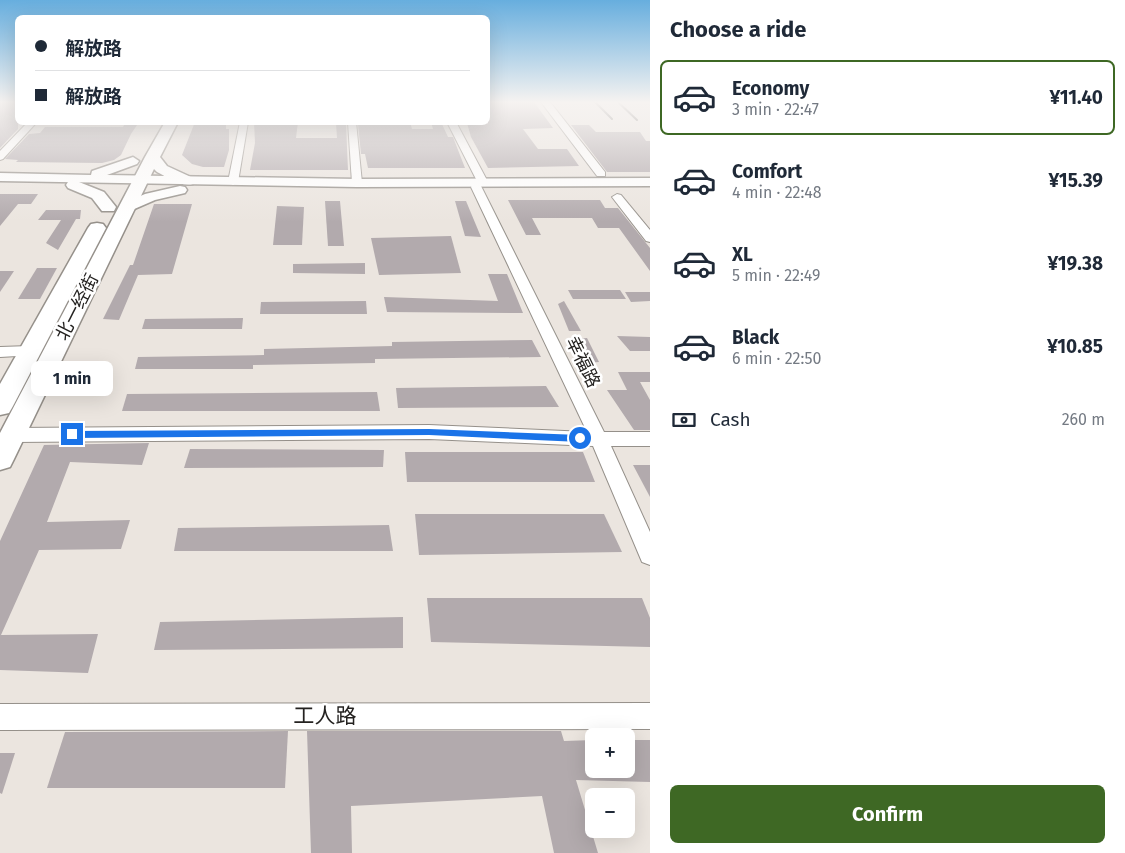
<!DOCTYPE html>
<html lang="en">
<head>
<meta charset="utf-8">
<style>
  :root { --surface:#fff; --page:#f2f2f3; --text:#1f2937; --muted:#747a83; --line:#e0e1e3; --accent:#3e6824 }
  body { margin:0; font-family:"Fira Sans","Noto Sans SC",sans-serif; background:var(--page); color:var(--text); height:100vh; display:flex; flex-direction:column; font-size:19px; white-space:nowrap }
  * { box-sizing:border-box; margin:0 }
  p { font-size:16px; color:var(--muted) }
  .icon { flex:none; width:28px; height:28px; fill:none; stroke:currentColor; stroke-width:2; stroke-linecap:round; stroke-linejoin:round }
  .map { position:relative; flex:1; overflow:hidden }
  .drawer { display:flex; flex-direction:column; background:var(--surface); width:475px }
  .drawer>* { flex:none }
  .top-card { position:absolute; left:15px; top:15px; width:475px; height:110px; border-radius:8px; box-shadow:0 5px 20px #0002; display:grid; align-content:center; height:110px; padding:0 20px; background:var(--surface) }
  .controls { position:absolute; left:585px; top:728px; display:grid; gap:10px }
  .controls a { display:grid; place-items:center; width:50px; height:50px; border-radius:8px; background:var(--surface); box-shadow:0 5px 20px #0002; font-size:25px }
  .end { position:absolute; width:22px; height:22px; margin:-11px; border:6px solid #1a73e8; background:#fff; box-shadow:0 0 0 2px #fff }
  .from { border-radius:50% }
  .bubble { position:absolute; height:35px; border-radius:8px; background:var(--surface); box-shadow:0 5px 20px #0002; font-size:16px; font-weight:700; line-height:35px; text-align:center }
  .top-card b { display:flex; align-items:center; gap:18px; height:48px; font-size:19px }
  .top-card b+b { border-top:1px solid var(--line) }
  .top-card i { width:12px; height:12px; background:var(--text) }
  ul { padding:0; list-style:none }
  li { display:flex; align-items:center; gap:15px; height:75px; margin:0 10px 8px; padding:0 10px; border:2px solid transparent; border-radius:8px }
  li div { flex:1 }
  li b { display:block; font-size:19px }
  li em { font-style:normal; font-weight:700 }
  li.active { border-color:var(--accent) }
  li>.icon { width:45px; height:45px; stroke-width:1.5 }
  h2 { padding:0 20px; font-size:22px; line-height:60px }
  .pay { display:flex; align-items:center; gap:12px; height:55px; padding:0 20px; font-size:19px }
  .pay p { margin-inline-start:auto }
  .button { display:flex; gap:10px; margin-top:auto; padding:10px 20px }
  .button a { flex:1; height:58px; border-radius:8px; background:var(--accent); color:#fff; font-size:20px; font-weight:700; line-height:58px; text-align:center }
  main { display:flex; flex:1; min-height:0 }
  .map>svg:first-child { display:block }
</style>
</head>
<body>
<main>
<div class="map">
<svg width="650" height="853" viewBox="0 0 650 853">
  <rect width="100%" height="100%" fill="#ebe5df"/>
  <g fill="#b2aaad">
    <polygon points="0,102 18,102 18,129 0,148"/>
    <polygon points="488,102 534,102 553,128 523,129 538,149 567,149 579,166 488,168 471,137 467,123 488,124"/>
    <polygon points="126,122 139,122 131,134 121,155 114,160 102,163 16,162 18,160 5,159 29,134 40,133 45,127 123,127"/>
    <polygon points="195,122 226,122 226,129 229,129 229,150 224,167 203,167 192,164 182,155"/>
    <polygon points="254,122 298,122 296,138 337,138 336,123 346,124 348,170 250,170 255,143"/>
    <polygon points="360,122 410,122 412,129 433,129 431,122 441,122 448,137 453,137 465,168 368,168 365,154 361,154 358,124"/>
    <polygon points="571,125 589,125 596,132 640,132 646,141 650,141 650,172 607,172"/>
    <polygon points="0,194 38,194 31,204 18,204 0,226"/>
    <polygon points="508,200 600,200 605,208 618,208 650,248 650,271 619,228 598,228 592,218 532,218 541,235 526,235"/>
    <polygon points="325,201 340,201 344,246 328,246"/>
    <polygon points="455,201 466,201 481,237 465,236"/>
    <polygon points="154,204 192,204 172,274 138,275 119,320 103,319 130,265 133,265"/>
    <polygon points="277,206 304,207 302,245 273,245"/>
    <polygon points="46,210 81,210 80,219 76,219 58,250 46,243 61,220 38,220"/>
    <polygon points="451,236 461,273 379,275 371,238"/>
    <polygon points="365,263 365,274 293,273 293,264"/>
    <polygon points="37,268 57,268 40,299 18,299"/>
    <polygon points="0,271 14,271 0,292"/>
    <polygon points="488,274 507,274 523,313 387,312 384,297 498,301"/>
    <polygon points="568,290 620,290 626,299 573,299"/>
    <polygon points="625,292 650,292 650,301 631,302"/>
    <polygon points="366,301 367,314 260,314 261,302"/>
    <polygon points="564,301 581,331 569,331 558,304"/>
    <polygon points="243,318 242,329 142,329 145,319"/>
    <polygon points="617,336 650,337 650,351 630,351"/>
    <polygon points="587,338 599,362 587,363 575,339"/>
    <polygon points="532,340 541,357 375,359 375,363 253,365 253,369 135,369 138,357 264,355 264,349 392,346 392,342"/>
    <polygon points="618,372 650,372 650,382 640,382 650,400 650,430 634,430 607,390 627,390"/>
    <polygon points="546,386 559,407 398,408 396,388"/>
    <polygon points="377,392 380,411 122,411 127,394"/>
    <polygon points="149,443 142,465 70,462 47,522 130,520 121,549 39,550 1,635 98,634 88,673 0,670 0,541 44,445"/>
    <polygon points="190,449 384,450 383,467 184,468"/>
    <polygon points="405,452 583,452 595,482 407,482"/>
    <polygon points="633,465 650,465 650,497"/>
    <polygon points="415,514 604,514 622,552 419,555"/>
    <polygon points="389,525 393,551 174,551 178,528"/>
    <polygon points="427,598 642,598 650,618 650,647 431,642"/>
    <polygon points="403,617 403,648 154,650 160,622"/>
    <polygon points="288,731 285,788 47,788 65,732"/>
    <polygon points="307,731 561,731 564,741 594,740 594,769 626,769 626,740 650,740 650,782 576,780 598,853 554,853 542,796 351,806 352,853 311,853"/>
    <polygon points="0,753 15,753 2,794 0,793"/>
  </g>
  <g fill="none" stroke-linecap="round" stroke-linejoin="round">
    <g stroke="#95908a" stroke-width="2">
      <g id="minor">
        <polygon points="541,102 550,102 605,172 605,176 597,176"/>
        <polygon points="28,122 37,122 3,159 0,160 0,151"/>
        <polygon points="240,122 248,122 238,182 233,185 228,182"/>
        <polygon points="348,122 356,122 362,183 357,186 352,183"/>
        <polygon points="447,122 456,122 489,184 488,186 481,186 604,432 650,432 650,446 611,446 650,532 650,565 642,562 593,446 429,439 12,442 6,440 3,435 6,430 12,428 429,425 587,432 471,187 472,185 479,185"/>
        <polygon points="617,194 621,195 650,230 650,242 646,241 612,197"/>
        <polygon points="30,346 35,347 38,351 35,355 0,357 0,347"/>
        <polygon points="650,703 650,729 0,730 0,704"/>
      </g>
    </g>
    <g stroke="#95908a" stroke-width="3">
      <g id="major">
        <polygon points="133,157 139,161 137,164 107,175 357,179 650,178 650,186 357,187 0,181 0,173 91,175 92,171"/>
        <polygon points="180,186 185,187 187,190 185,193 155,200 132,210 122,210 120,207 122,204 145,194"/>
      </g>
    </g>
    <g stroke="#95908a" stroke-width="3">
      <g id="highway">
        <path d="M165,122h13l-18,35 7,9 26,12 2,3 -2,3c-13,3 -26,-7 -36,-12l-3,-3 -140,290 -4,8 -10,3v-37l145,-276z"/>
        <polygon points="74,180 104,192 116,207 114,211 102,211 92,198 68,188 66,185 68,182"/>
        <polygon points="97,223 103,224 106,228 13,406 9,413 0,415 0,384 88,228 91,224"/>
      </g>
    </g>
    <use href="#minor" fill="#fff" fill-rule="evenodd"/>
    <use href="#major" fill="#fff" fill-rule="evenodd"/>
    <use href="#highway" fill="#fff" fill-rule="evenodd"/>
    <g stroke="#605d5a" stroke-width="2">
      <polyline points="595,102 612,119"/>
      <polyline points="618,102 637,120"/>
    </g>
  </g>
  <linearGradient id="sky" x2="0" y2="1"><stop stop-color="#67aede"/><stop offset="0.46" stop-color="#f6f3f1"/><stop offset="1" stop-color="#f6f3f1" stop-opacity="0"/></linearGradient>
  <rect width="650" height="222" fill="url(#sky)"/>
  <polygon fill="#1a73e8" points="429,429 580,435 584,438 580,442 429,435 72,438 68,434 72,431"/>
  <g text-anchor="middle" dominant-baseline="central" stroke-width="5" stroke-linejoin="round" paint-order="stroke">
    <g font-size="18" fill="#242220" stroke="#fff">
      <text transform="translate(77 307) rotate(-63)">北一经街</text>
      <text transform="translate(583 362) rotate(64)">幸福路</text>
    </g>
    <g font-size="21" fill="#242220" stroke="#fff">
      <text x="325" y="716">工人路</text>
    </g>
  </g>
</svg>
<div class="controls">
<a>+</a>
<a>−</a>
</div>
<i class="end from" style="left:580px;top:438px"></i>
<i class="end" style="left:72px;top:434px"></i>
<div class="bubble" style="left:31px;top:361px;width:82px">1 min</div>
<div class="top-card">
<b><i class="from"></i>解放路</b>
<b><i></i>解放路</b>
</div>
</div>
<section class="drawer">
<h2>Choose a ride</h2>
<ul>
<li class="active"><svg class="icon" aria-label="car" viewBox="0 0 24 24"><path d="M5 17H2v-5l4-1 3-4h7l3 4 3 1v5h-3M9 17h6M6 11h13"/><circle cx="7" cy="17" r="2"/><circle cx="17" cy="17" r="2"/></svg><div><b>Economy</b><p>3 min · 22:47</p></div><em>¥11.40</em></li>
<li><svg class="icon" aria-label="car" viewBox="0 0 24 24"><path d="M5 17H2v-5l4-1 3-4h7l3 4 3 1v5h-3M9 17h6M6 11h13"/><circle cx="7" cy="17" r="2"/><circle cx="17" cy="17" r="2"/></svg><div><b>Comfort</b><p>4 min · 22:48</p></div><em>¥15.39</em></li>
<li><svg class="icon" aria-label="car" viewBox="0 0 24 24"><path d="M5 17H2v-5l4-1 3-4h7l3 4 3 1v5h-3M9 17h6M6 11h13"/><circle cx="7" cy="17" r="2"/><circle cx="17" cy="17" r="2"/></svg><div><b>XL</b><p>5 min · 22:49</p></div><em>¥19.38</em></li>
<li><svg class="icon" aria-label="car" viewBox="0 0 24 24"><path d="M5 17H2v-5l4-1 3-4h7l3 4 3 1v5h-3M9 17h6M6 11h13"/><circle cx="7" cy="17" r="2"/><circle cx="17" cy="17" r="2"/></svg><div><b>Black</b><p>6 min · 22:50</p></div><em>¥10.85</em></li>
</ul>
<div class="pay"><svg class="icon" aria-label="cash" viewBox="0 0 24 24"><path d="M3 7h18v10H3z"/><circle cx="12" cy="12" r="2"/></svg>Cash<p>260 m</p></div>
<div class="button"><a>Confirm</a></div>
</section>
</main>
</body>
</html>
